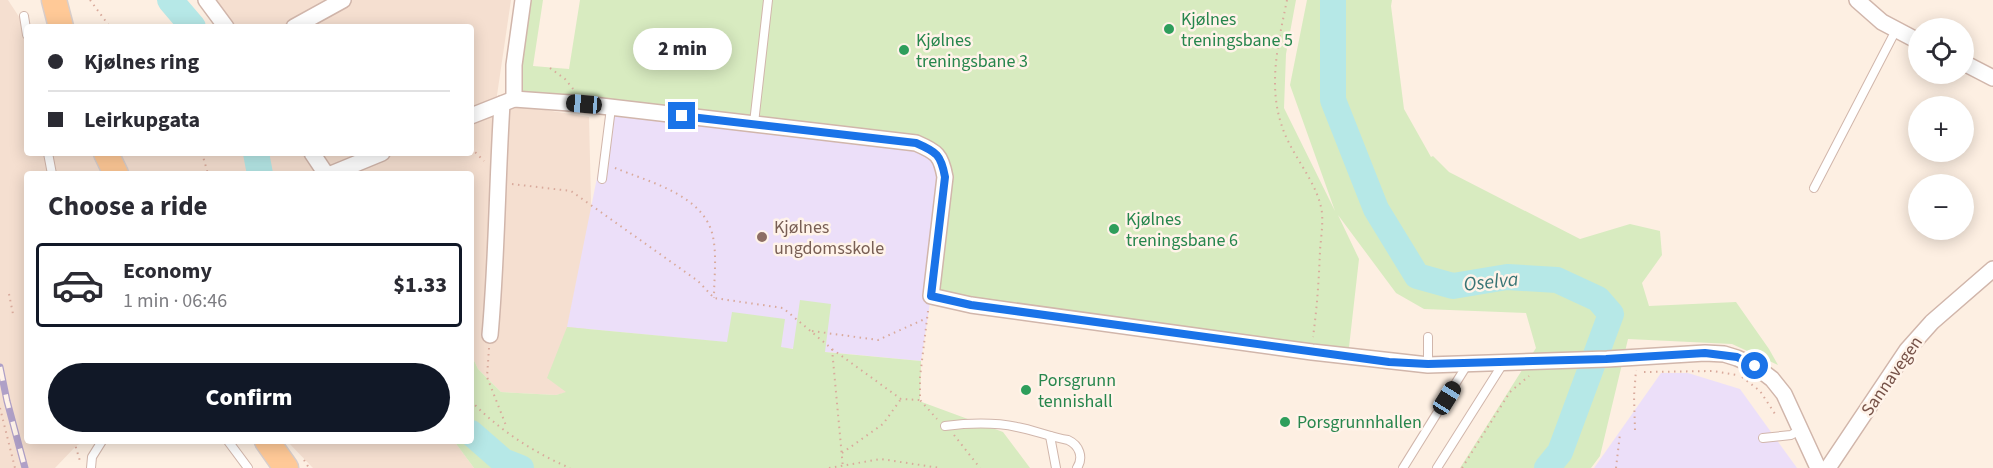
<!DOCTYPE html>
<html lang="en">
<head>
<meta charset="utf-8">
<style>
  :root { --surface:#fff; --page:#f2f2f3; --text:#2b2b33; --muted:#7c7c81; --line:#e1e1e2; --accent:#111827 }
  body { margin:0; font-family:"Source Sans 3",sans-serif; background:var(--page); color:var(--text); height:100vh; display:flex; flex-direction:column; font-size:22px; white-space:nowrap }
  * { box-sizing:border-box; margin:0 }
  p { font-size:20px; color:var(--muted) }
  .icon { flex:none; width:33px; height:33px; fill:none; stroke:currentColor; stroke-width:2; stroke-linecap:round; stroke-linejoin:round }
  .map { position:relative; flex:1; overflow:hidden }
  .sheet { position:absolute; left:24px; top:171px; width:450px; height:273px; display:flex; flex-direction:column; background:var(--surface); border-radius:6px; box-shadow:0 3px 15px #0003 }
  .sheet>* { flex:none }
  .banner { position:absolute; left:24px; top:24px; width:450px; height:132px; border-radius:6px; box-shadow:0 3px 15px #0003; display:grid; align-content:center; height:132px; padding:0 24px; background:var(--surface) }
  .fabs { position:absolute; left:1908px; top:18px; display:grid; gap:12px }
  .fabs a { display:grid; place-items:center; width:66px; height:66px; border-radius:50%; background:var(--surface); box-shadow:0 3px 15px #0003; font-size:30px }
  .end { position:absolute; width:27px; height:27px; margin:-14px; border:8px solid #1a73e8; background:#fff; box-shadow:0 0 0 3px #fff }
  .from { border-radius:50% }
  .bubble { position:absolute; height:42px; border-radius:21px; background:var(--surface); box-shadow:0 3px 15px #0003; font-size:20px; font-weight:800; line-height:42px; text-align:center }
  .car { position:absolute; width:18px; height:36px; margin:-18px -9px; border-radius:8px; box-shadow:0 0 4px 2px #0007; background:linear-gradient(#222 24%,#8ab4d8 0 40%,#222 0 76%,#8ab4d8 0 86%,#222 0) }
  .banner b { display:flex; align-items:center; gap:21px; height:57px; font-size:22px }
  .banner b+b { border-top:2px solid var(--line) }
  .banner i { width:15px; height:15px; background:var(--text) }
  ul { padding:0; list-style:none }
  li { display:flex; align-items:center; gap:18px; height:84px; margin:0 12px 9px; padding:0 12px; border:3px solid transparent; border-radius:6px }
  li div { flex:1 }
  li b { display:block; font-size:22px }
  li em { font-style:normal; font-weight:800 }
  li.current { border-color:var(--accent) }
  li>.icon { width:54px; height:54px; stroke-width:1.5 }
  h2 { padding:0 24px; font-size:27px; line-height:72px }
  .button { display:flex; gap:12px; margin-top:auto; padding:12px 24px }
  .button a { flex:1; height:69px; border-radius:36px; background:var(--accent); color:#fff; font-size:24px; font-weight:800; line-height:69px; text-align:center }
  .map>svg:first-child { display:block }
</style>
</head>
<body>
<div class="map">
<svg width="1993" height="468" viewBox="0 0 1993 468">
  <rect width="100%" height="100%" fill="#fdefe2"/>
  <g fill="#f5dfd0">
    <polygon points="0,0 8,0 27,29 27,153 471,153 471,27 225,27 206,0 511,0 496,102 589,117 593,285 577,390 556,395 501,392 478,369 471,354 471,174 27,174 27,441 85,441 76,446 55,468 0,468"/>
    <polygon points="287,441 454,441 474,468 313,468"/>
  </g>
  <g fill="#ecdff9">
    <polygon points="611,108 930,149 945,177 931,296 921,361 567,327"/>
    <polygon points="1661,373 1688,373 1740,389 1797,468 1594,468"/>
  </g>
  <g fill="#d8ebc0">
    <polygon points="523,0 543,0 533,66 569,69 580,0 1296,0 1286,54 1284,108 1335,211 1290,85 1307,0 1392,0 1391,6 1404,109 1431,157 1433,156 1449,172 1580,239 1630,224 1660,231 1662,255 1642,283 1649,306 1736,302 1769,349 1778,365 1732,344 1628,339 1600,456 1591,468 1460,468 1536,348 1526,313 1424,309 1396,293 1338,215 1359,259 1348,356 931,296 945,177 930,149 514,99"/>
    <polygon points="800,300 831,304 825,352 921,361 920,400 919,401 1003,432 1030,468 474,468 454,441 471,441 471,354 478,369 501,392 556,395 566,392 547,378 567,327 727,342 732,312 785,319 781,347 793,349"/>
  </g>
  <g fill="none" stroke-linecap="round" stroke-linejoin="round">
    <g stroke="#b6e8e7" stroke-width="26">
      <polyline points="170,0 193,27"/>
      <polyline points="1333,0 1333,100 1376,209 1417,276 1453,286 1507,277 1557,280 1598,299 1611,314 1560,452 1547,468"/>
      <polyline points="256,153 260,174"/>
      <polyline points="471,433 503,461 521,468"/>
    </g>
    <g stroke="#d1b6ab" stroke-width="10">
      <g id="service">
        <polyline points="24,16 27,35"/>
        <polyline points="754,123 768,0"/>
        <polyline points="48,153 52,174"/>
        <polyline points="602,179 611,108"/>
        <polyline points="1814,188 1896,30"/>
        <polyline points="1428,337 1428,365"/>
        <path d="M945,426c24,-3 48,-4 72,1 17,3 33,10 51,13 11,5 16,17 9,28"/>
        <polyline points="1050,436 1056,468"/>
        <polyline points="1763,438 1791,435 1800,430"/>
        <polyline points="228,441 248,468"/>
        <polyline points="91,468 92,457 102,441"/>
        <polyline points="1403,468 1467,365"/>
        <polyline points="1437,468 1504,362"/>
      </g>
    </g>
    <g stroke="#d1b6ab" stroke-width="18">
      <g id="minor">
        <polyline points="206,0 226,27"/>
        <polyline points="1857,0 1882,22 1918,41"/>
        <polyline points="294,27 343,0"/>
        <polyline points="1964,63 1993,78"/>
        <polyline points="514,99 514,65 523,0"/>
        <path d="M471,116l43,-17 70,5 332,39c21,9 25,12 29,34l-14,119 40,9 341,47 116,13 179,-6 98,-6 19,1 13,4 18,8 17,13 12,15 34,74"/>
        <polyline points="312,153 326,174"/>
        <polyline points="331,174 382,153"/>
        <path d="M490,335c7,-77 7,-154 12,-231"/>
        <polyline points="1828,468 1907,350 1932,322 1993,269"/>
      </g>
    </g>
    <g stroke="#d9cecb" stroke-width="27">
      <g id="primary">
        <polyline points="54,0 61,27"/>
        <polyline points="106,153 116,174"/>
        <polyline points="267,441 286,468"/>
      </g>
    </g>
    <g stroke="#d9aa9c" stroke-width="2" stroke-dasharray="1.5 4.5" stroke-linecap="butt">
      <polyline points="90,0 110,27"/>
      <path d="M1287,0c-10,49 -22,96 2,143 11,22 30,45 33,70 1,12 -1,25 -2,37 -1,29 -3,58 -7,87"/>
      <polyline points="550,68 565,79 574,90"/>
      <polyline points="471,148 484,161"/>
      <polyline points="202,153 208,174"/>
      <path d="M615,168c34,14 90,27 98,69 4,20 1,41 1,61"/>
      <polyline points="512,184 571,191 698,281 714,298 783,308 832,349 901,399 920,400"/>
      <polyline points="9,294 13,314"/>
      <polyline points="928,311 920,377 920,400 937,419"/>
      <polyline points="812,331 878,340 927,318"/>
      <polyline points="489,348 487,377 507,428"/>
      <polyline points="832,349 843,468"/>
      <polyline points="1644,372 1713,371 1737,375"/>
      <polyline points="1742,377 1760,391 1777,417"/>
      <path d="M471,401c27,28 63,52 99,67"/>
      <polyline points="0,408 15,468"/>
      <polyline points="1635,430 1634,396 1636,370"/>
      <polyline points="954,435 980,468"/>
      <polyline points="74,441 80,461"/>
      <polyline points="842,453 883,424 901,399"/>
      <polyline points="304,460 309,468"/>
      <polyline points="829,468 881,459 940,468"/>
      <polyline points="1462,468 1510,392 1529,376"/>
      <polyline points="1616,468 1620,434"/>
    </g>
    <use href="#service" stroke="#fff" stroke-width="8"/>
    <use href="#minor" stroke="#fff" stroke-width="15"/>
    <use href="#primary" stroke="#ffc997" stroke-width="24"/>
    <g stroke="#afa0c7" stroke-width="7">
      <polyline id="rail" points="0,367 7,401 25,468"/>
    </g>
    <use href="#rail" stroke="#fff3e9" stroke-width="4.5" stroke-dasharray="14" stroke-linecap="butt"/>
  </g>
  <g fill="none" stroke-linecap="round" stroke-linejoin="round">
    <path stroke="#1a73e8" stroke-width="8" d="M682,116l234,27c21,9 25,12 29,34l-14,119 40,9 418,57 39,2 178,-5 99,-6 32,4 18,9"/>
  </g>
  <g fill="#2e9e5b" stroke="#fff3e9" stroke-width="2">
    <circle cx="1169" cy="29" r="6"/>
    <circle cx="904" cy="50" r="6"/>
    <circle cx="1114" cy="229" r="6"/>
    <circle cx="1026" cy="390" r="6"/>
    <circle cx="1285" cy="422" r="6"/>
  </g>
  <circle fill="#8d6e63" stroke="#fff3e9" stroke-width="2" cx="762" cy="237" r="6"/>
  <g text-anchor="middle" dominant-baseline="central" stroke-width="5" stroke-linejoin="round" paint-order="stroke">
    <g font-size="18" fill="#27864d" stroke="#fff3e9" text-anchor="start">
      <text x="1181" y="19">Kjølnes<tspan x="1181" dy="21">treningsbane 5</tspan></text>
      <text x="916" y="40">Kjølnes<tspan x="916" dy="21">treningsbane 3</tspan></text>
      <text x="1126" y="219">Kjølnes<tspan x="1126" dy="21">treningsbane 6</tspan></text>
      <text x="1038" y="380">Porsgrunn<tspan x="1038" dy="21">tennishall</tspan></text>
      <text x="1297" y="422">Porsgrunnhallen</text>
    </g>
    <g font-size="18" fill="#785e54" stroke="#fff3e9" text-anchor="start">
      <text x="774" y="227">Kjølnes<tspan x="774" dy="21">ungdomsskole</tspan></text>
    </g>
    <g font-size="18" fill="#765147" stroke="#fff3e9">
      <text transform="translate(1892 376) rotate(-55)">Sannavegen</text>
    </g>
    <g font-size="20" font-style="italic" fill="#387475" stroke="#fff3e9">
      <text transform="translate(1491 282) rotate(-6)">Oselva</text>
    </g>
  </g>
</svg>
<div class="fabs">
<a><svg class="icon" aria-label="locate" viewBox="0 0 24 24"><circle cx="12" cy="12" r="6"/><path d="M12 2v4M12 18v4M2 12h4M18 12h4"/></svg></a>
<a>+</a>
<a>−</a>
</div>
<i class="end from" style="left:1755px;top:366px"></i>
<i class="end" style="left:682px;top:116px"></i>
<div class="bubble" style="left:633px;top:28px;width:99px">2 min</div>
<i class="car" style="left:584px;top:104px;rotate:275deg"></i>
<i class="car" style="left:1447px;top:398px;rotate:32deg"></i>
<div class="banner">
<b><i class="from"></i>Kjølnes ring</b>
<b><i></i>Leirkupgata</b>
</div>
<section class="sheet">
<h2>Choose a ride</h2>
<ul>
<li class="current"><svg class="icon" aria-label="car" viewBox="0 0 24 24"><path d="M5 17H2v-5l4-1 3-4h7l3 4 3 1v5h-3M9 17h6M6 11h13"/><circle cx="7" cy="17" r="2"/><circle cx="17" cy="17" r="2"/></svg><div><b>Economy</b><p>1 min · 06:46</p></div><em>$1.33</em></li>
</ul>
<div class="button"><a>Confirm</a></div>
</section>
</div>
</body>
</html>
